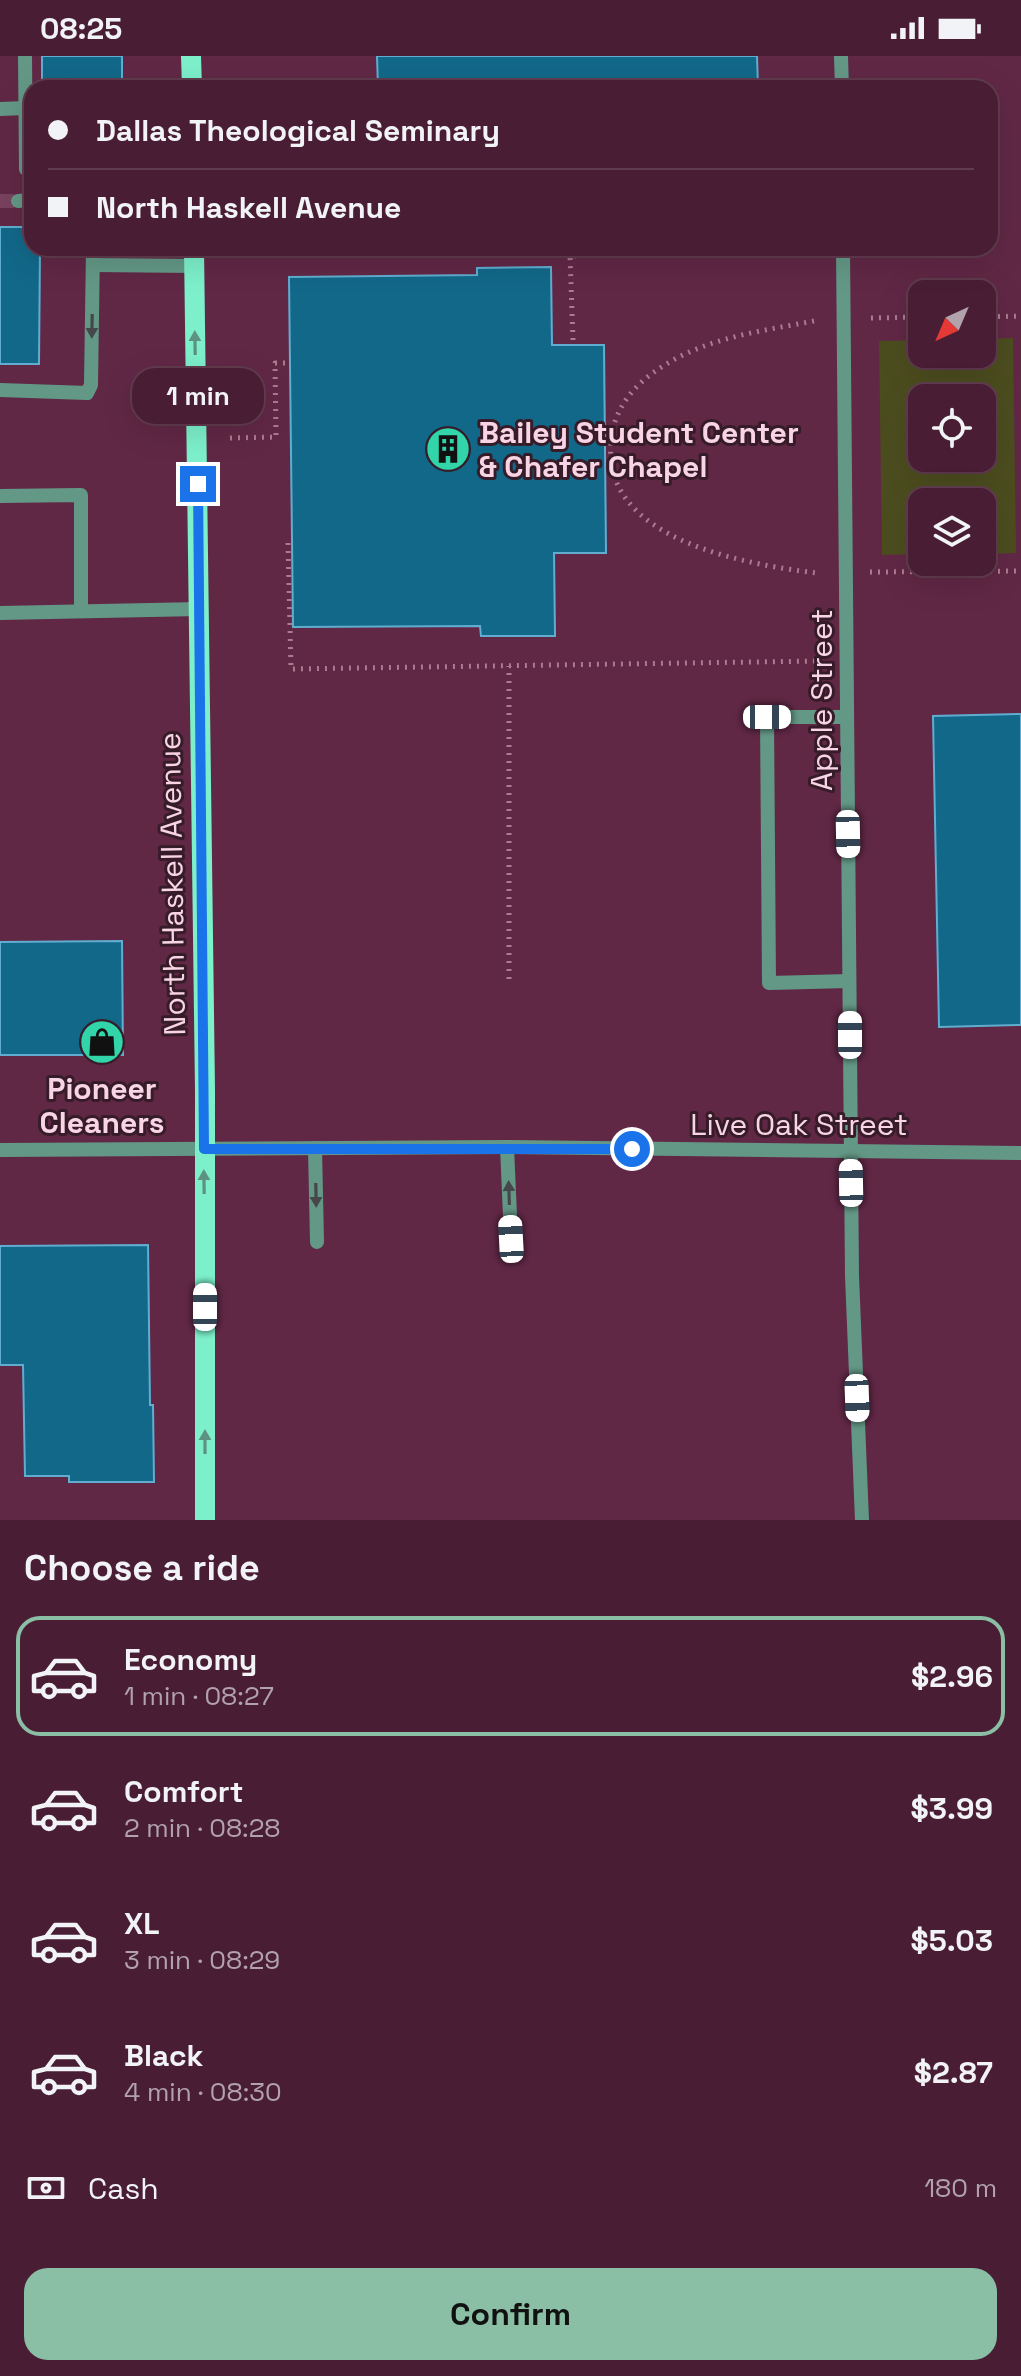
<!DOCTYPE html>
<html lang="en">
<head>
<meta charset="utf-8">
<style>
  :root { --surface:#491e34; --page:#50273c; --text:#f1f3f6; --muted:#b1a2ac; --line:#613c4f; --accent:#8abfa5 }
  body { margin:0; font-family:"Space Grotesk",sans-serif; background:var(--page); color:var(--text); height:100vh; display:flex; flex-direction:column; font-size:30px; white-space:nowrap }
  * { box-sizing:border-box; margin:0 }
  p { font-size:26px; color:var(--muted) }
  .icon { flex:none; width:44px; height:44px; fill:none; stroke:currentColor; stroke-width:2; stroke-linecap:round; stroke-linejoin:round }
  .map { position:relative; height:1464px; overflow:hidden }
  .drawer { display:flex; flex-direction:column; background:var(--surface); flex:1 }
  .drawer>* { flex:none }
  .banner { position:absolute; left:24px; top:24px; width:974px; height:176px; border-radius:24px; box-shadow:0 8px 32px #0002,0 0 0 2px var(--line); display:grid; align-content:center; height:176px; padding:0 24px; background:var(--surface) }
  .needle { width:52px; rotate:224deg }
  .fabs { position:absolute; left:908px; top:224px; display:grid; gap:16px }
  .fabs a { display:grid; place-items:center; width:88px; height:88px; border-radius:16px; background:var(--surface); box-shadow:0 8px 32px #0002,0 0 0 2px var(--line); font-size:40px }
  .end { position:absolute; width:36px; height:36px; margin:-18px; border:10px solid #1a73e8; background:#fff; box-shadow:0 0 0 4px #fff }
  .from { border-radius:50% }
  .bubble { position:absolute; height:56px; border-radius:24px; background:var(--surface); box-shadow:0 8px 32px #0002,0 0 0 2px var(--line); font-size:26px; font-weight:800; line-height:56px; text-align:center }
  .car { position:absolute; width:24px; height:48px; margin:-24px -12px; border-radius:10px; box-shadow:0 0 6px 2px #0007; background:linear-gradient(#fff 24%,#345 0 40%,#fff 0 76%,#345 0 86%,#fff 0) }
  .banner b { display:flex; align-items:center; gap:28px; height:76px; font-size:30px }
  .banner b+b { border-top:2px solid var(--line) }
  .banner i { width:20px; height:20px; background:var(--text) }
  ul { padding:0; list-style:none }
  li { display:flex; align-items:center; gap:24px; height:120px; margin:0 16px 12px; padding:0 8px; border:4px solid transparent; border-radius:24px }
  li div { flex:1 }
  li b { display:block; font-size:30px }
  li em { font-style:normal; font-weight:800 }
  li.on { border-color:var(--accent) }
  li>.icon { width:72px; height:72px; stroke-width:1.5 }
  h2 { padding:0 24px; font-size:36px; line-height:96px }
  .pay { display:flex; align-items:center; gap:20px; height:88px; padding:0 24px; font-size:30px }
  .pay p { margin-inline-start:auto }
  .button { display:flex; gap:16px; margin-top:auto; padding:16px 24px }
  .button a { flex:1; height:92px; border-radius:24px; background:var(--accent); color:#111; font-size:32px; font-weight:800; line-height:92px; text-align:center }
  .status { display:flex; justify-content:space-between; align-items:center; height:56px; padding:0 40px; background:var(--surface); direction:ltr }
  .status svg { height:22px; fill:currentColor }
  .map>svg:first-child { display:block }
</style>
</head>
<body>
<div class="status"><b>08:25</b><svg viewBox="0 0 49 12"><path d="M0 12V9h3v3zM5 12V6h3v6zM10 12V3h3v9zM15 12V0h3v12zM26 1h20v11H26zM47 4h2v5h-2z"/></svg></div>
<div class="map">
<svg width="1021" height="1464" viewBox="0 0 1021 1464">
  <rect width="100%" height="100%" fill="#612846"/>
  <path fill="#4c4d1f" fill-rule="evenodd" d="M1013,282l3,215 -34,1v-52h-60v52l-40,1 -3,-214 43,-1v14h60v-15zM922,342h60v60h-60z"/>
  <g fill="#126889" stroke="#61add0" stroke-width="2">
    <rect x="42" y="0" width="80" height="32"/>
    <polygon points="377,0 757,0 758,32 378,32"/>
    <polygon points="0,171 32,171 32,192 40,192 39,308 0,308"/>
    <polygon points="551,211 552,289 604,289 606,497 554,497 555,580 481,580 480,570 293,571 289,221 477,219 477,212"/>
    <polygon points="1021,658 1021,969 939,971 933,660"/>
    <polygon points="122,885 123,999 0,999 0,886"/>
    <polygon points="148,1189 150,1349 153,1349 154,1426 69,1426 69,1420 25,1420 23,1309 0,1309 0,1190"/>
  </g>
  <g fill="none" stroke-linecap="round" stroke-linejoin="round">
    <polyline stroke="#78425e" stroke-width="14" stroke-dasharray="14 7" stroke-linecap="butt" points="0,145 18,145"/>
    <g stroke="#aa7b92" stroke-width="5" stroke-dasharray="2 6" stroke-linecap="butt">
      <polyline points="505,195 552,194 570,200"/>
      <polyline points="982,261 1021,260"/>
      <polyline points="871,262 922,261"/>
      <path d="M814,265c-52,10 -105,16 -151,45 -29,18 -50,43 -52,77 -9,97 134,121 205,130"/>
      <polyline points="573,284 570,200 592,199 592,192"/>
      <polyline points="230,382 276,381 275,307 287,307"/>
      <polyline points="288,487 291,613 817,605"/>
      <polyline points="870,516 1021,515"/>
      <polyline points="509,923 509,610"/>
    </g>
    <g stroke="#649886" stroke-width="14">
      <polyline points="25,0 26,113"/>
      <polyline points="841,0 842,32"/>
      <polyline points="0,53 26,52"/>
      <polyline points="18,145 32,144"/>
      <polyline points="843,192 852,1220 862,1464"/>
      <polyline points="93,209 194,210"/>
      <polyline points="0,334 87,337 91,329 93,192"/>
      <polyline points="0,440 81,439 81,555"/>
      <polyline points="0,557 200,553"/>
      <polyline points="847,661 767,661 769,927 849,925"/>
      <polyline points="507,1091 511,1183"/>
      <polyline points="315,1092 317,1186"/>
      <polyline points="0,1094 507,1091 1021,1097"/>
    </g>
    <g stroke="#7df0cb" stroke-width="20">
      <polyline points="191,0 192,32"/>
      <polyline points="194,192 205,1034 205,1464"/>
    </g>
  </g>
  <defs><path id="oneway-solid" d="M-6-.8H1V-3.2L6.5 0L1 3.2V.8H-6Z" transform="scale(2)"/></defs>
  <g fill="#46474a">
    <use href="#oneway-solid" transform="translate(92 270) rotate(91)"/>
    <use href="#oneway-solid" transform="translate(509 1137) rotate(-92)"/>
    <use href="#oneway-solid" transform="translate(316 1139) rotate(89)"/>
  </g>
  <g fill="#5d9182">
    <use href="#oneway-solid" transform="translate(195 287) rotate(-91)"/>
    <use href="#oneway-solid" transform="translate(204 1126) rotate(-91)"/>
    <use href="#oneway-solid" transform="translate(205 1386) rotate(-90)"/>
  </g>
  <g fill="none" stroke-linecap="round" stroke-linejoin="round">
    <polyline stroke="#1a73e8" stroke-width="10" points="198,428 204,1093 632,1093"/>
  </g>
  <defs>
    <g id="building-disc" transform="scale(2.3)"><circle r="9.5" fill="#32d4a9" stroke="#361c29"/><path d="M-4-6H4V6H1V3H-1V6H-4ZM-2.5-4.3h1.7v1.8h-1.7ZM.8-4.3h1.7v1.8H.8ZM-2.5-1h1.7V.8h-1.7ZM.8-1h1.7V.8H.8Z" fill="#111"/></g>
    <g id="shop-disc" transform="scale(2.3)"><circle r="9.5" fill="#32d4a9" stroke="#361c29"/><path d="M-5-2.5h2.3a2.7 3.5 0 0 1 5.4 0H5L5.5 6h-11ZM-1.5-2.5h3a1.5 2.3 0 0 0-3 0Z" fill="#111"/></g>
  </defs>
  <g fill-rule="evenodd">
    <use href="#building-disc" x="448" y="393"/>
    <use href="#shop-disc" x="102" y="986"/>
  </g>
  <g text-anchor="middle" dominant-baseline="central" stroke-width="6" stroke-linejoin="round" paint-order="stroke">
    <g font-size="30" font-weight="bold" fill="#f8d4e4" stroke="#361c29" text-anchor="start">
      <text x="479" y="376">Bailey Student Center<tspan x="479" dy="34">&amp; Chafer Chapel</tspan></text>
      <text x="102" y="1032" text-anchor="middle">Pioneer<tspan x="102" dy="34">Cleaners</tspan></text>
    </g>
    <g font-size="30" fill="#f8d4e4" stroke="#361c29">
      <text transform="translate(821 644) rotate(-90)">Apple Street</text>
      <text transform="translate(172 828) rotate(-91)">North Haskell Avenue</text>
      <text x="799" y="1068">Live Oak Street</text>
    </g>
  </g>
</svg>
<div class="fabs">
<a><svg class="needle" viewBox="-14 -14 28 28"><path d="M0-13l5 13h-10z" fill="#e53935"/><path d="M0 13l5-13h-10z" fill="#b1a2ac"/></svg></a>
<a><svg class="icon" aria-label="locate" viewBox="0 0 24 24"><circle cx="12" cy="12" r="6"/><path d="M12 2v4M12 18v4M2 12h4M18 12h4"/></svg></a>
<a><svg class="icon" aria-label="layers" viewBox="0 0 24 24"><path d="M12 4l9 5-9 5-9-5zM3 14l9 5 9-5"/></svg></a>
</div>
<i class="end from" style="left:632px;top:1093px"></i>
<i class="end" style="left:198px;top:428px"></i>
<div class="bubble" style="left:132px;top:312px;width:132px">1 min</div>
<i class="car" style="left:767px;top:661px;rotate:90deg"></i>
<i class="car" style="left:848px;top:778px;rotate:179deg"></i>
<i class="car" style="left:850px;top:979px;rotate:0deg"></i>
<i class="car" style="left:851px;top:1127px;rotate:359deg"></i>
<i class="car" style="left:511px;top:1183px;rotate:357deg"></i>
<i class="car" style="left:205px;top:1251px;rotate:0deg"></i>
<i class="car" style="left:857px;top:1342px;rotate:178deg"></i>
<div class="banner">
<b><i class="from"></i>Dallas Theological Seminary</b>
<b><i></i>North Haskell Avenue</b>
</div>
</div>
<section class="drawer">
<h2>Choose a ride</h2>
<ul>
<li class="on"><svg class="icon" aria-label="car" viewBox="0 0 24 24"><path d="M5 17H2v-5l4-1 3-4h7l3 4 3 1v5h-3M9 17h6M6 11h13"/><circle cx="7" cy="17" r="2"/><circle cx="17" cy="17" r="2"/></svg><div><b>Economy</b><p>1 min · 08:27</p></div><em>$2.96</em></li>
<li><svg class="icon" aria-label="car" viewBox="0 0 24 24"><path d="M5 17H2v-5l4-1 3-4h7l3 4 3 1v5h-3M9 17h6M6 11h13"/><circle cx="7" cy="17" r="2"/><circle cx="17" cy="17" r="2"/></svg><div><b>Comfort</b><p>2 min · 08:28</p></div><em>$3.99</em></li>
<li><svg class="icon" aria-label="car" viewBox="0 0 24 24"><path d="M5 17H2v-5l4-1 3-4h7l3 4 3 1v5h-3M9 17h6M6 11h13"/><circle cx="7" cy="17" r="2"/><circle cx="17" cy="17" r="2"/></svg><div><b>XL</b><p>3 min · 08:29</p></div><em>$5.03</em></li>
<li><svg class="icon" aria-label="car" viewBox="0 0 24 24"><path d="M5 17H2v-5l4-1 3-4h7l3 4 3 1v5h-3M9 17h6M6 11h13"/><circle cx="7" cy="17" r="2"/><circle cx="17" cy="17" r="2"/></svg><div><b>Black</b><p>4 min · 08:30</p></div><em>$2.87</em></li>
</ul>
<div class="pay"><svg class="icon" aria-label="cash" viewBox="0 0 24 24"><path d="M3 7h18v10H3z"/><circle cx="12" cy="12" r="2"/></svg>Cash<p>180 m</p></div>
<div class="button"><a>Confirm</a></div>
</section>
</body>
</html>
